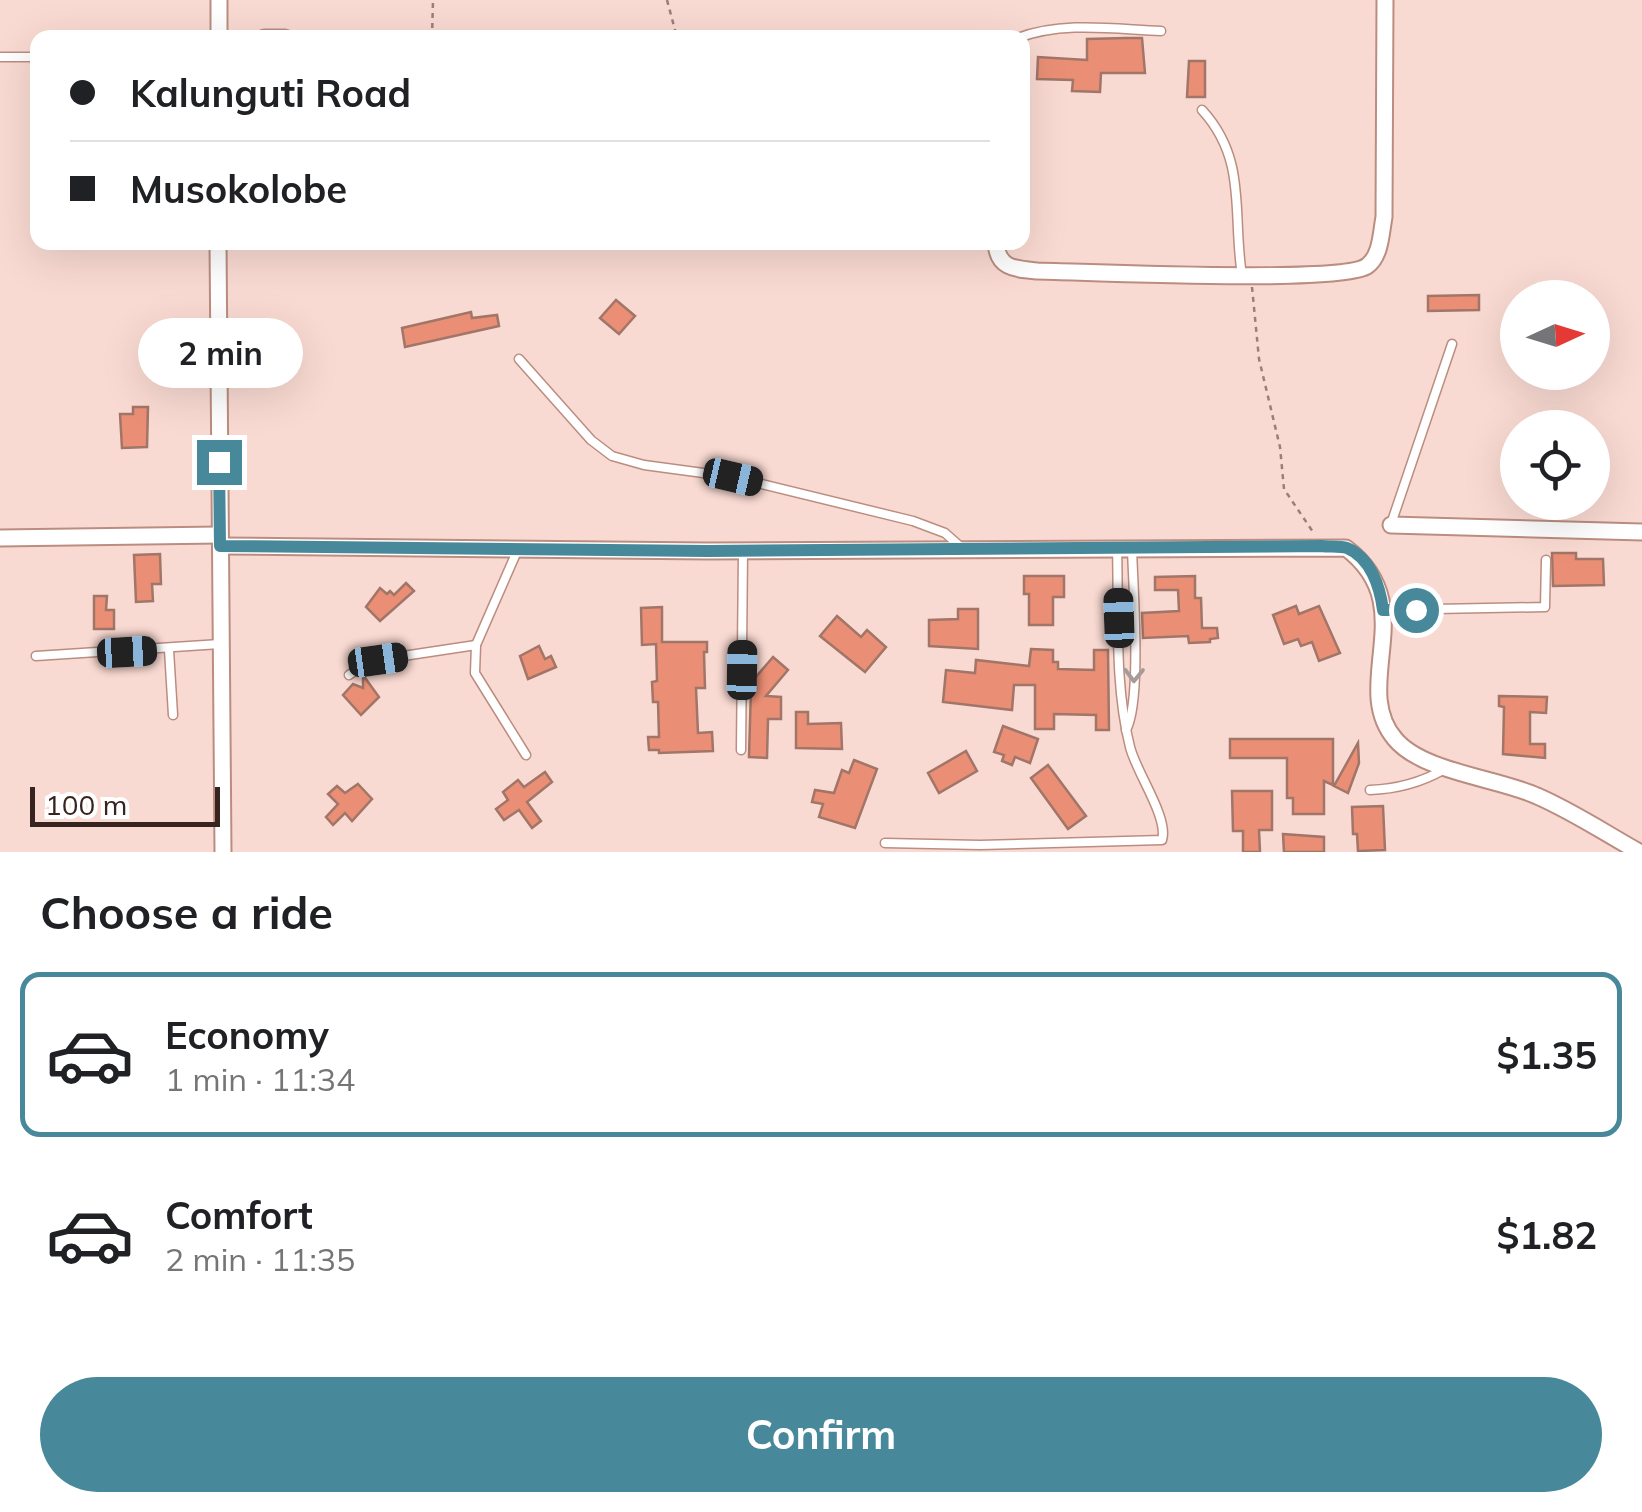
<!DOCTYPE html>
<html lang="en">
<head>
<meta charset="utf-8">
<style>
  :root { --surface:#fff; --page:#f6f6f6; --text:#202124; --muted:#757577; --line:#e0e0e0; --accent:#47899a }
  body { margin:0; font-family:Mulish,sans-serif; background:var(--page); color:var(--text); height:100vh; display:flex; flex-direction:column; font-size:38px; white-space:nowrap }
  * { box-sizing:border-box; margin:0 }
  p { font-size:32px; color:var(--muted) }
  .icon { flex:none; width:55px; height:55px; fill:none; stroke:currentColor; stroke-width:2; stroke-linecap:round; stroke-linejoin:round }
  .map { position:relative; height:852px; overflow:hidden }
  .panel { display:flex; flex-direction:column; background:var(--surface); flex:1 }
  .panel>* { flex:none }
  .guide { position:absolute; left:30px; top:30px; width:1000px; height:220px; border-radius:20px; box-shadow:0 10px 40px #0002; display:grid; align-content:center; height:220px; padding:0 40px; background:var(--surface) }
  .needle { width:65px; rotate:86deg }
  .controls { position:absolute; left:1500px; top:280px; display:grid; gap:20px }
  .controls a { display:grid; place-items:center; width:110px; height:110px; border-radius:50%; background:var(--surface); box-shadow:0 10px 40px #0002; font-size:50px }
  .scale { position:absolute; left:30px; bottom:25px; width:190px; box-sizing:border-box; padding-left:10px; border:5px solid #37241f; border-top:0; font-size:28px; line-height:35px; white-space:nowrap; color:#37241f; -webkit-text-stroke:8px #fff; paint-order:stroke }
  .end { position:absolute; width:45px; height:45px; margin:-22px; border:12px solid #47899a; background:#fff; box-shadow:0 0 0 5px #fff }
  .from { border-radius:50% }
  .bubble { position:absolute; height:70px; border-radius:35px; background:var(--surface); box-shadow:0 10px 40px #0002; font-size:32px; font-weight:700; line-height:70px; text-align:center }
  .car { position:absolute; width:30px; height:60px; margin:-30px -15px; border-radius:12px; box-shadow:0 0 8px 2px #0007; background:linear-gradient(#222 24%,#8ab4d8 0 40%,#222 0 76%,#8ab4d8 0 86%,#222 0) }
  .guide b { display:flex; align-items:center; gap:35px; height:95px; font-size:38px }
  .guide b+b { border-top:2px solid var(--line) }
  .guide i { width:25px; height:25px; background:var(--text) }
  ul { padding:0; list-style:none }
  li { display:flex; align-items:center; gap:30px; height:165px; margin:0 20px 15px; padding:0 20px; border:5px solid transparent; border-radius:20px }
  li div { flex:1 }
  li b { display:block; font-size:38px }
  li em { font-style:normal; font-weight:700 }
  li.selected { border-color:var(--accent) }
  li>.icon { width:90px; height:90px; stroke-width:1.5 }
  h2 { padding:0 40px; font-size:45px; line-height:120px }
  .action { display:flex; gap:20px; margin-top:auto; padding:20px 40px }
  .action a { flex:1; height:115px; border-radius:60px; background:var(--accent); color:#fff; font-size:40px; font-weight:700; line-height:115px; text-align:center }
  .map>svg:first-child { display:block }
</style>
</head>
<body>
<div class="map">
<svg width="1642" height="852" viewBox="0 0 1642 852">
  <rect width="100%" height="100%" fill="#f9dad2"/>
  <g fill="#ea8f75" stroke="#a17568" stroke-width="2.5">
    <polygon points="1126,38 1142,38 1145,73 1101,73 1100,92 1072,91 1073,80 1037,79 1038,57 1087,60 1087,39"/>
    <polygon points="1189,61 1205,61 1205,97 1187,97"/>
    <polygon points="1479,295 1479,310 1428,311 1428,296"/>
    <polygon points="616,300 635,316 619,334 600,318"/>
    <polygon points="471,312 472,318 497,315 499,326 405,347 402,328"/>
    <polygon points="133,407 148,407 147,447 122,448 120,414 133,414"/>
    <polygon points="1552,553 1576,553 1576,559 1603,559 1604,585 1553,586"/>
    <polygon points="160,554 161,584 152,584 153,601 136,602 134,555"/>
    <polygon points="1024,576 1064,576 1064,597 1053,597 1053,625 1029,625 1029,594 1024,594"/>
    <polygon points="1195,576 1195,598 1201,598 1202,628 1217,628 1218,638 1210,639 1210,642 1189,643 1188,636 1143,638 1142,613 1179,611 1178,590 1155,590 1155,577"/>
    <polygon points="406,583 414,591 380,621 366,607 380,588 387,594 390,591 394,595"/>
    <polygon points="94,596 107,596 106,610 114,610 114,629 94,629"/>
    <polygon points="1296,606 1299,614 1319,606 1340,653 1319,661 1312,642 1301,646 1298,639 1284,644 1273,615"/>
    <polygon points="662,607 662,642 707,642 707,652 704,652 705,688 696,688 698,733 712,732 713,751 659,753 659,750 649,750 648,737 659,737 658,702 653,702 652,682 657,681 656,644 642,645 641,608"/>
    <polygon points="958,609 978,609 978,649 929,646 929,620 958,619"/>
    <polygon points="837,616 861,637 867,630 886,647 865,672 820,636"/>
    <polygon points="539,646 545,659 551,656 556,667 528,679 520,656"/>
    <polygon points="1031,649 1053,650 1053,662 1058,662 1058,669 1094,670 1094,650 1108,650 1109,730 1096,730 1096,715 1054,714 1054,729 1035,729 1035,685 1014,685 1012,710 943,702 946,670 975,673 976,660 1029,666"/>
    <polygon points="773,657 788,670 766,696 781,697 781,719 768,719 767,758 749,757 751,688 756,688 755,678"/>
    <polygon points="363,675 379,697 361,715 343,695 353,684 363,688"/>
    <polygon points="1499,696 1547,697 1546,713 1530,712 1530,744 1545,744 1545,758 1503,754 1504,707 1499,706"/>
    <polygon points="796,712 808,712 808,724 841,723 842,749 796,748"/>
    <polygon points="1003,726 1038,739 1030,763 1015,757 1012,765 1002,761 1004,755 994,752"/>
    <polygon points="1230,739 1333,739 1333,785 1324,781 1324,814 1293,814 1293,798 1287,798 1287,758 1230,758"/>
    <polygon points="1358,743 1359,763 1348,793 1334,786"/>
    <polygon points="966,751 977,771 939,793 928,773"/>
    <polygon points="854,760 877,769 855,828 819,817 823,804 812,802 815,790 834,793 842,770 849,773"/>
    <polygon points="1048,765 1086,816 1068,829 1031,778"/>
    <polygon points="545,772 552,782 527,802 541,821 532,828 519,810 504,820 496,809 508,800 503,792 518,780 524,787"/>
    <polygon points="358,784 372,799 352,821 345,813 333,825 326,817 338,804 328,794 337,786 345,793"/>
    <polygon points="1232,791 1272,791 1272,830 1259,830 1260,852 1243,852 1243,831 1233,831"/>
    <polygon points="1383,806 1385,850 1358,851 1357,834 1353,834 1352,807"/>
    <polygon points="1283,834 1324,837 1324,852 1284,852"/>
  </g>
  <g fill="none" stroke-linecap="round" stroke-linejoin="round">
    <g stroke="#bb8d80" stroke-width="11">
      <g id="lane">
        <path d="M1018,38c45,-17 95,-9 143,-7"/>
        <polyline points="0,57 38,57"/>
        <path d="M1202,110c46,50 30,104 40,165"/>
        <polyline points="519,359 591,440 612,456 644,465 733,477 913,521 945,533 962,548"/>
        <polyline points="1391,524 1452,344"/>
        <polyline points="518,549 476,645 475,673 526,755"/>
        <polyline points="1383,610 1545,607 1546,560"/>
        <polyline points="169,650 173,715"/>
        <polyline points="36,656 220,644"/>
        <polyline points="349,675 370,661 476,645"/>
        <path d="M1126,730c16,-29 7,-143 6,-182"/>
        <polyline points="741,750 743,551"/>
        <path d="M1370,790c27,-1 50,-7 73,-20"/>
        <path d="M885,843l95,2 182,-5c7,-22 -26,-68 -32,-93 -16,-63 -11,-134 -13,-199"/>
      </g>
    </g>
    <g stroke="#bb8d80" stroke-width="19">
      <g id="street">
        <polyline points="219,38 219,0"/>
        <polyline points="264,38 285,38"/>
        <polyline points="218,242 223,852"/>
        <path d="M996,242c1,27 20,27 42,29 48,1 304,13 329,-5 14,-10 14,-33 17,-49l1,-217"/>
        <polyline points="1391,525 1642,532"/>
        <polyline points="0,538 219,535"/>
        <path d="M221,546l487,5 638,-3c77,58 3,137 49,191 27,33 103,39 142,57 35,15 68,37 102,56"/>
      </g>
    </g>
    <g stroke="#987f78" stroke-width="2.5" stroke-dasharray="5 5" stroke-linecap="butt">
      <polyline points="667,0 675,30 681,38"/>
      <polyline points="432,38 433,0"/>
      <polyline points="1252,287 1259,359 1280,447 1284,489 1313,532"/>
    </g>
    <use href="#lane" stroke="#fff" stroke-width="8"/>
    <use href="#street" stroke="#fff" stroke-width="15"/>
  </g>
  <defs><path id="oneway-chevron" d="M-2-3.5L2.5 0L-2 3.5" fill="none" stroke-width="1.6" stroke-linecap="round" stroke-linejoin="round" transform="scale(2.5)"/></defs>
  <use stroke="#a59c9a" href="#oneway-chevron" transform="translate(1134 675) rotate(91)"/>
  <g fill="none" stroke-linecap="round" stroke-linejoin="round">
    <path stroke="#47899a" stroke-width="12" d="M219,462l1,84 488,5 614,-5c7,1 18,0 25,2 24,10 33,39 36,62h33"/>
  </g>
</svg>
<div class="controls">
<a><svg class="needle" viewBox="-14 -14 28 28"><path d="M0-13l5 13h-10z" fill="#e53935"/><path d="M0 13l5-13h-10z" fill="#757577"/></svg></a>
<a><svg class="icon" aria-label="locate" viewBox="0 0 24 24"><circle cx="12" cy="12" r="6"/><path d="M12 2v4M12 18v4M2 12h4M18 12h4"/></svg></a>
</div>
<div class="scale">100 m</div>
<i class="end from" style="left:1416px;top:610px"></i>
<i class="end" style="left:219px;top:462px"></i>
<div class="bubble" style="left:138px;top:318px;width:165px">2 min</div>
<i class="car" style="left:733px;top:477px;rotate:103deg"></i>
<i class="car" style="left:1119px;top:618px;rotate:358deg"></i>
<i class="car" style="left:127px;top:652px;rotate:87deg"></i>
<i class="car" style="left:378px;top:660px;rotate:82deg"></i>
<i class="car" style="left:742px;top:670px;rotate:1deg"></i>
<div class="guide">
<b><i class="from"></i>Kalunguti Road</b>
<b><i></i>Musokolobe</b>
</div>
</div>
<section class="panel">
<h2>Choose a ride</h2>
<ul>
<li class="selected"><svg class="icon" aria-label="car" viewBox="0 0 24 24"><path d="M5 17H2v-5l4-1 3-4h7l3 4 3 1v5h-3M9 17h6M6 11h13"/><circle cx="7" cy="17" r="2"/><circle cx="17" cy="17" r="2"/></svg><div><b>Economy</b><p>1 min · 11:34</p></div><em>$1.35</em></li>
<li><svg class="icon" aria-label="car" viewBox="0 0 24 24"><path d="M5 17H2v-5l4-1 3-4h7l3 4 3 1v5h-3M9 17h6M6 11h13"/><circle cx="7" cy="17" r="2"/><circle cx="17" cy="17" r="2"/></svg><div><b>Comfort</b><p>2 min · 11:35</p></div><em>$1.82</em></li>
</ul>
<div class="action"><a>Confirm</a></div>
</section>
</body>
</html>
